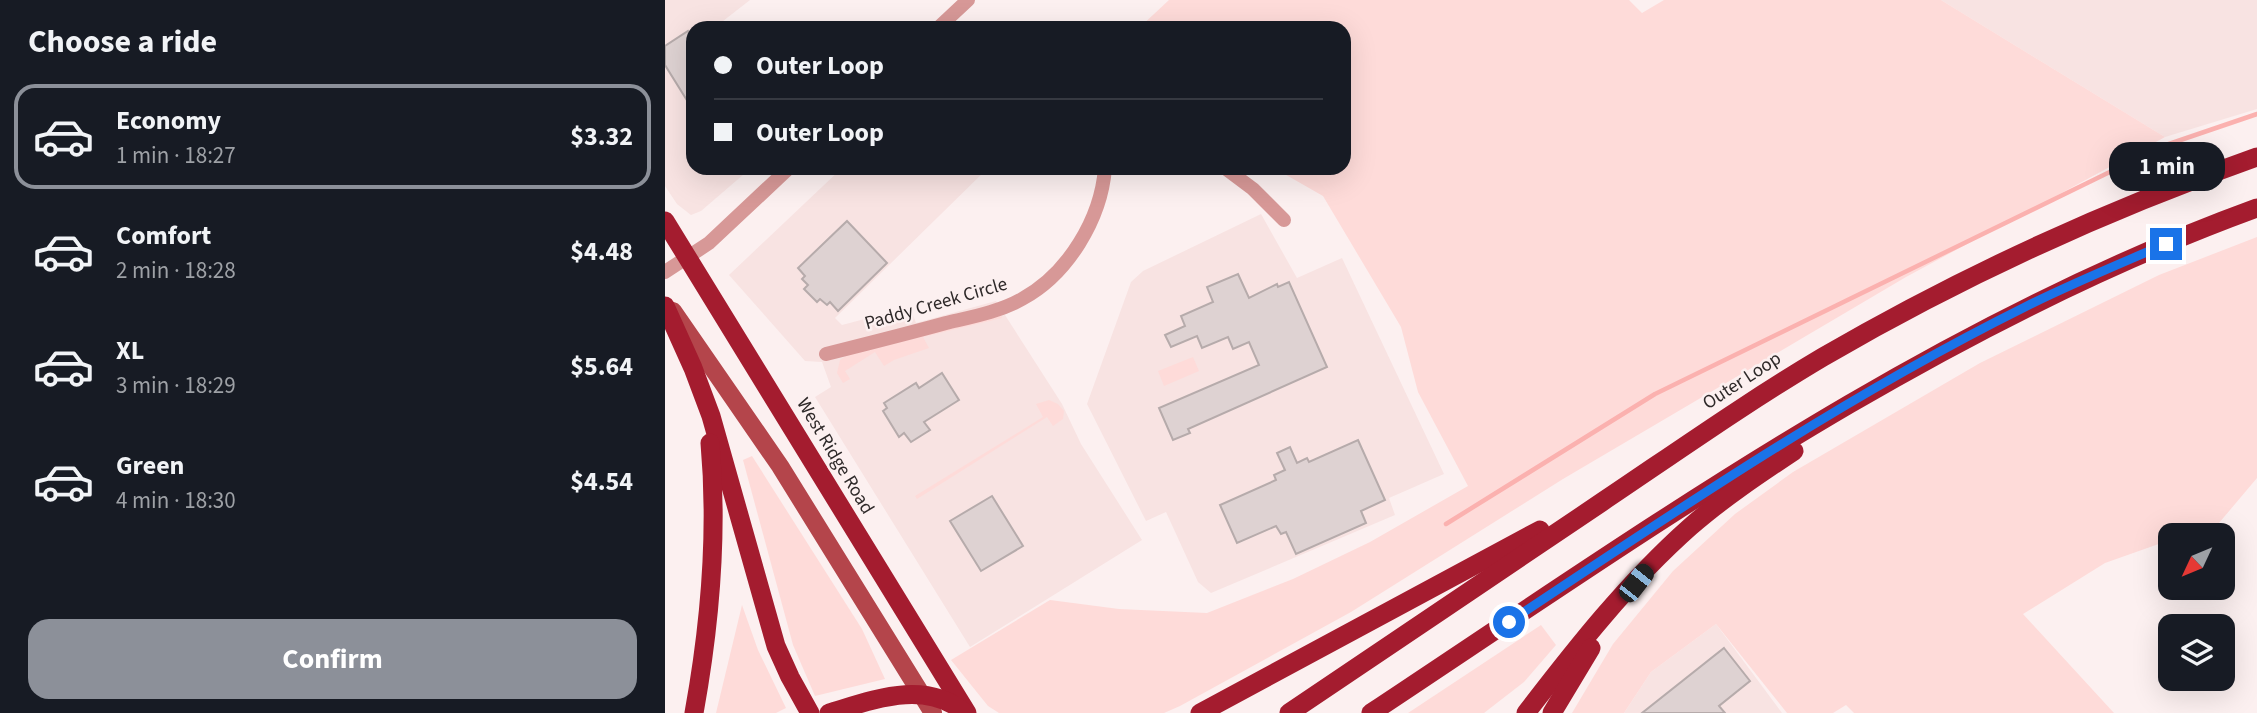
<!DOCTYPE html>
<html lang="en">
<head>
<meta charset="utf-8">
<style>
  :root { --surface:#171b24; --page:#20242c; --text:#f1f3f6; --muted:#9ea1a6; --line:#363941; --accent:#8c9099 }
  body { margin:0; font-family:"Source Sans 3",sans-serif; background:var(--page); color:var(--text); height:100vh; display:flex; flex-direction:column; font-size:26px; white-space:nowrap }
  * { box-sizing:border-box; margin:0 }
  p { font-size:23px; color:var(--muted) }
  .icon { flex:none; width:38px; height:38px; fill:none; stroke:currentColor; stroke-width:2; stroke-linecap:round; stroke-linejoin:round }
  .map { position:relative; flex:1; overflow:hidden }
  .sheet { display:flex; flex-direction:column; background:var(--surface); width:665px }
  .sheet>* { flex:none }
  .hud { position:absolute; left:21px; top:21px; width:665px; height:154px; border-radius:21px; box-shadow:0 7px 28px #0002; display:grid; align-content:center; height:154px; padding:0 28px; background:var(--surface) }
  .needle { width:46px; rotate:226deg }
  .buttons { position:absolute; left:1493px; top:523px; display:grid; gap:14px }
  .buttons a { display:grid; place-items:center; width:77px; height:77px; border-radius:14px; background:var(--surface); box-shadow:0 7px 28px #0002; font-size:35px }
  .end { position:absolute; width:32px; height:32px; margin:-16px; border:9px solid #1a73e8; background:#fff; box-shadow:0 0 0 4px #fff }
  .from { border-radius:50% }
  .bubble { position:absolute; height:49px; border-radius:21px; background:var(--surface); box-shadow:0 7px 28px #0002; font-size:23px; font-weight:700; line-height:49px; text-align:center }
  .car { position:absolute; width:21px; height:42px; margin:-21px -10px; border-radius:9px; box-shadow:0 0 5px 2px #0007; background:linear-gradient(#222 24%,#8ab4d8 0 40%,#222 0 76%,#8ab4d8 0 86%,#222 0) }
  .hud b { display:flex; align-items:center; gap:24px; height:66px; font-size:26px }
  .hud b+b { border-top:2px solid var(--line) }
  .hud i { width:18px; height:18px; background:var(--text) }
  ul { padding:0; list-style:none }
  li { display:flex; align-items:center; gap:21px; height:105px; margin:0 14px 10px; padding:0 14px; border:4px solid transparent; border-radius:21px }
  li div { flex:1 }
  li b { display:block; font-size:26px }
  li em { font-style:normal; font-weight:700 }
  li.on { border-color:var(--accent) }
  li>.icon { width:63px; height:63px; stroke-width:1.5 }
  h2 { padding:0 28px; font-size:32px; line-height:84px }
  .button { display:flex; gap:14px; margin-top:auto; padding:14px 28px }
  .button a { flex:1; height:80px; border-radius:21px; background:var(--accent); color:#fff; font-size:28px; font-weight:700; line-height:80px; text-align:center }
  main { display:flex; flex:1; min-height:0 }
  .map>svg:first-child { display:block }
</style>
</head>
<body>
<main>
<section class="sheet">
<h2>Choose a ride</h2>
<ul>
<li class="on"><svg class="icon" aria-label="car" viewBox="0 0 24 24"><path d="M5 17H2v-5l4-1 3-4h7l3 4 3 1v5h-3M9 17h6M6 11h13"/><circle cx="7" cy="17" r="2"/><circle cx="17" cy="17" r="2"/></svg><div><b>Economy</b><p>1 min · 18:27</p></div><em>$3.32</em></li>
<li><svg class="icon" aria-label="car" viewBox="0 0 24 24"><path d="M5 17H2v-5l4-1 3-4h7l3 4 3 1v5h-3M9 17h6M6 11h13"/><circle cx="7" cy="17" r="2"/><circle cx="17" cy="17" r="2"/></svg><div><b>Comfort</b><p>2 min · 18:28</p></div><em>$4.48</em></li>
<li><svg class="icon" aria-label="car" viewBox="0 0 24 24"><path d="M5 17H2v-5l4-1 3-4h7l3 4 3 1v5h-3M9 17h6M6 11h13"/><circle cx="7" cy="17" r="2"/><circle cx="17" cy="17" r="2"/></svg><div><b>XL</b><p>3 min · 18:29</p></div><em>$5.64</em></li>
<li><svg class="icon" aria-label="car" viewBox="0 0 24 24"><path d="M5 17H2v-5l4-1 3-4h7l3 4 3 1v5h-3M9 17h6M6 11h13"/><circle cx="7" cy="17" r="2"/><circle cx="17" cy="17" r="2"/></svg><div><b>Green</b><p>4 min · 18:30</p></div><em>$4.54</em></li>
</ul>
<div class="button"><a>Confirm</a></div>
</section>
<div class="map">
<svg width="1592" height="713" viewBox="0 0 1592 713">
  <rect width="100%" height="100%" fill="#fcf0f0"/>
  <g fill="#f8e3e2">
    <polygon points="0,0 85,0 49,28 28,28 28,168 86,168 36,211 26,215 12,204 0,186"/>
    <polygon points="1276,0 1592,0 1592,109 1500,137"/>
    <polygon points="177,168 323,168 170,318 177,325 245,307 251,323 331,301 397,404 416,444 477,540 305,647 150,397 166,387 157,362 140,361 64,275"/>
    <polygon points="596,214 632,278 677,258 779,474 724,498 730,515 546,593 533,582 501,512 481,521 422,404 466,282 478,271"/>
    <polygon points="1051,624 1117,713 959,713 986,672"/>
  </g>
  <g fill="#fedbd9">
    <polygon points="504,0 964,0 977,13 999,0 1276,0 1500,137 1241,277 898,479 686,612 515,706 499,713 334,713 323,706 286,660 385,600 454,609 542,613 628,579 705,542 803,486 753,392 736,327 658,196 609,168 679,168 679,28 474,28"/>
    <polygon points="1592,237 1592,478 1554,523 1518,535 1505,536 1505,540 1440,563 1358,614 1449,713 1189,713 1181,705 1168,713 1122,713 1051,624 986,672 959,713 907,713 948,644 1008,571 1070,514 1128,472 1315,363 1494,275"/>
    <polygon points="336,315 337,318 258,337 264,348 229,360 219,366 210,352 180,371 185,379 178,383 172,373 175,360 182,355"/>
    <polygon points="528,357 534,371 499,386 493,371"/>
    <polygon points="384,400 393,404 399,411 398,419 388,426 382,417 252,499 250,496 378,417 371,404"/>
    <polygon points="87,456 197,629 220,679 150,696 128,645 78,460"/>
    <polygon points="77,605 93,650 121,708 111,713 51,713"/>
    <polygon points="876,625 891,645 859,682 819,713 743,713"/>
  </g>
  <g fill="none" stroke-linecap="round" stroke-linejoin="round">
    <polyline stroke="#fbb1af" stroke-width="4.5" points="781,524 990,394 1498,146 1592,114"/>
  </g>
  <g fill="#ded2d2" stroke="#b6abab" stroke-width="2">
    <polygon points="23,31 28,40 28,110 0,65 0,46"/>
    <polygon points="182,221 222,263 173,311 165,302 162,305 155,299 152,302 139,289 143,285 137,279 140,276 133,268"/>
    <polygon points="573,274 584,298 612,284 613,287 624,282 662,367 523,429 525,433 508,440 494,408 594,365 584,342 568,349 563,337 537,348 532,336 506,347 500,335 520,326 516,316 548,302 542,287"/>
    <polygon points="277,373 294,400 259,422 265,430 246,442 239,433 234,437 218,411 222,408 219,403 251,383 254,388"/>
    <polygon points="693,440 720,500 696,511 701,523 631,554 621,532 616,534 611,526 572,543 555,505 611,480 609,475 620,470 612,453 625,447 632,463 642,458 644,462"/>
    <polygon points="327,496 358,546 316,571 285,521"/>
    <polygon points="1059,648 1085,681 1054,706 1060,713 977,713"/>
  </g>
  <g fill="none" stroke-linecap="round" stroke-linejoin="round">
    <g stroke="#d79897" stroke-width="14">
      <polyline points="273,28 303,0"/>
      <polyline points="560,168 588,189 619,220"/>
      <polyline points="0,272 44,243 124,168"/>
      <path d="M161,354c40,-10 80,-20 120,-31 25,-6 53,-11 76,-24 46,-25 79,-80 83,-131"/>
    </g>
    <polyline stroke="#b4454b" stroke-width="18" points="8,311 115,466 268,713"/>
    <g stroke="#a41c2f" stroke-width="19">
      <polyline points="0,221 302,713"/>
      <polyline points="0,306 28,368 46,416 111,646 125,677 145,713"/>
      <path d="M29,713c16,-88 24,-181 16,-270"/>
      <path d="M164,713c44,-13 96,-34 136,0"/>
      <polyline points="535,713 875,530"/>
      <path d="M624,713c104,-70 209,-141 313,-211 73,-49 145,-100 221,-145 138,-80 283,-147 434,-200"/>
      <path d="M706,713c285,-189 562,-387 886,-505"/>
      <path d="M861,713c50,-65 102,-131 164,-186 32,-28 68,-52 104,-76"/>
      <polyline points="887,713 926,648"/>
    </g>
  </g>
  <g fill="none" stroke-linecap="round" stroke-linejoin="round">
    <path stroke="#1a73e8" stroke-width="9" d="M844,622c168,-112 335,-225 516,-315 46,-23 94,-43 141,-63"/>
  </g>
  <g text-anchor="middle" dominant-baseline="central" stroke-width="5" stroke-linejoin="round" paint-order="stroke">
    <g font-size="19" fill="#2e2929" stroke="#fcf0f0">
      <text transform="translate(271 304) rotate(-16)">Paddy Creek Circle</text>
      <text transform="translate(1077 381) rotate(-33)">Outer Loop</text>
      <text transform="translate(170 456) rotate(59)">West Ridge Road</text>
    </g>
  </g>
</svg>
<div class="buttons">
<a><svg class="needle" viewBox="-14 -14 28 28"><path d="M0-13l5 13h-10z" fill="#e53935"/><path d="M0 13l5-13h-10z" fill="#9ea1a6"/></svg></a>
<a><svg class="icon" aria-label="layers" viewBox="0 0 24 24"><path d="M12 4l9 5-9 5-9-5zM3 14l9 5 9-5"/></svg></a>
</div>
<i class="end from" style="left:844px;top:622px"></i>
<i class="end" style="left:1501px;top:244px"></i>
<div class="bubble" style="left:1444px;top:142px;width:116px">1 min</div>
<i class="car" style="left:971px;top:583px;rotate:38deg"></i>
<div class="hud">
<b><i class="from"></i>Outer Loop</b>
<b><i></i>Outer Loop</b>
</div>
</div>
</main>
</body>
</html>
